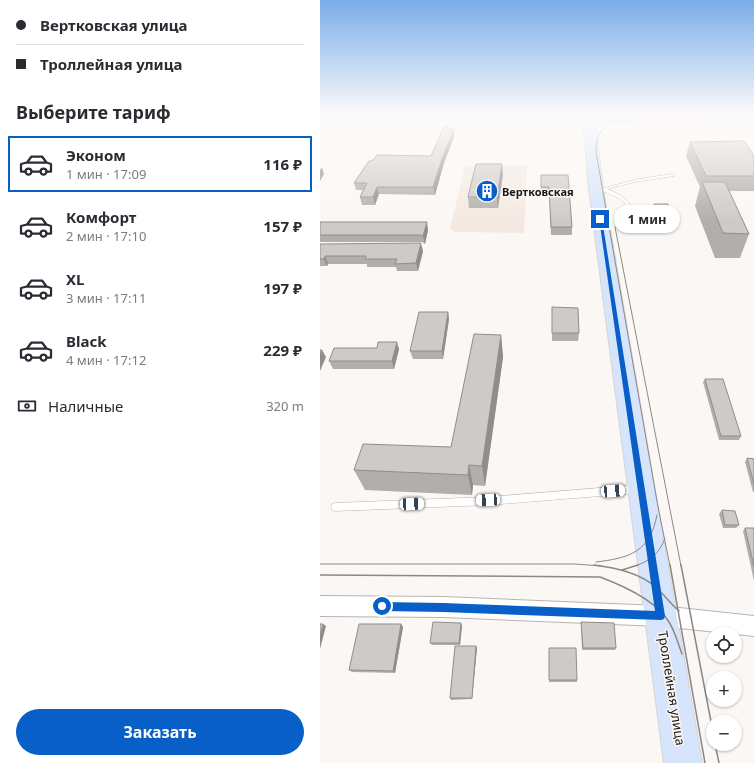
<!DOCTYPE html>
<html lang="ru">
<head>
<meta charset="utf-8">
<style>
  :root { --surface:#fff; --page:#f2f2f3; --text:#2b2b33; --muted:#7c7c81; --line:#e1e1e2; --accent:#095fc8 }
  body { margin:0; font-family:"Noto Sans",sans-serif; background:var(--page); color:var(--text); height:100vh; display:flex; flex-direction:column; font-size:15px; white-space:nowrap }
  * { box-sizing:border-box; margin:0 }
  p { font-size:13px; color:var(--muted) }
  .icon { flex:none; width:22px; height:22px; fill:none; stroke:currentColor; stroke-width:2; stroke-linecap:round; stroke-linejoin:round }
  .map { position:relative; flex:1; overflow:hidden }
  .drawer { display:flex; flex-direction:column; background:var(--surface); width:320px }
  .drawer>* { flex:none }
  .top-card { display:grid; align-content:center; height:88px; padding:0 16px; background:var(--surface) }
  .controls { position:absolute; left:386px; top:627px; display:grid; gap:8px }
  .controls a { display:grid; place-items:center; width:36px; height:36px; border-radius:50%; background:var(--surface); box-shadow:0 1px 3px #0004; font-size:20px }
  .end { position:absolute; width:18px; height:18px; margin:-9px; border:5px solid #095fc8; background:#fff; box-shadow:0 0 0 2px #fff }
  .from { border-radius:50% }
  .bubble { position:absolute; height:28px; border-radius:14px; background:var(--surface); box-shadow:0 1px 3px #0004; font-size:13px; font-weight:700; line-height:28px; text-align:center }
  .car { position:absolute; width:12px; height:24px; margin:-12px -6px; border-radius:5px; box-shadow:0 0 3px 1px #0007; background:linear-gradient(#fff 24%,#345 0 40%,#fff 0 76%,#345 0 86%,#fff 0) }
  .top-card b { display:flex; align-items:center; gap:14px; height:38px; font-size:15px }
  .top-card b+b { border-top:1px solid var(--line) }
  .top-card i { width:10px; height:10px; background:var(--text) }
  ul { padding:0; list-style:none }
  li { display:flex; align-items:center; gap:12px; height:56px; margin:0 8px 6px; padding:0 8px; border:2px solid transparent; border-radius:0px }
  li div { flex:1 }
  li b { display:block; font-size:15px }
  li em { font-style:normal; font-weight:700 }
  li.current { border-color:var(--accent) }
  li>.icon { width:36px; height:36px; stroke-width:1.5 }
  h2 { padding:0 16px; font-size:18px; line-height:48px }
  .pay { display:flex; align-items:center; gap:10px; height:44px; padding:0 16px; font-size:15px }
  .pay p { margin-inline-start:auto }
  .button { display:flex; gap:8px; margin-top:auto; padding:8px 16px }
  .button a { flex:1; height:46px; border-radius:24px; background:var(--accent); color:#fff; font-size:16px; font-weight:700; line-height:46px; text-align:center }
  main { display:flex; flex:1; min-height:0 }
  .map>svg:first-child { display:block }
</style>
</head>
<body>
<main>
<section class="drawer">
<div class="top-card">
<b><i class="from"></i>Вертковская улица</b>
<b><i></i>Троллейная улица</b>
</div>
<h2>Выберите тариф</h2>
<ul>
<li class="current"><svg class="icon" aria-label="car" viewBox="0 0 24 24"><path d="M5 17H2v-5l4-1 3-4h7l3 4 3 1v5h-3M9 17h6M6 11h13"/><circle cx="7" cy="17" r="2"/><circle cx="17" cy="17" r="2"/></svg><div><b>Эконом</b><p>1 мин · 17:09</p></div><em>116 ₽</em></li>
<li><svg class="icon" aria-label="car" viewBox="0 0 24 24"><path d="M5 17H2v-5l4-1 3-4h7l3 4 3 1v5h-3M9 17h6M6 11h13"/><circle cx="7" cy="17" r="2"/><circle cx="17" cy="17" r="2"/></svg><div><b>Комфорт</b><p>2 мин · 17:10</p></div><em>157 ₽</em></li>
<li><svg class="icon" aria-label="car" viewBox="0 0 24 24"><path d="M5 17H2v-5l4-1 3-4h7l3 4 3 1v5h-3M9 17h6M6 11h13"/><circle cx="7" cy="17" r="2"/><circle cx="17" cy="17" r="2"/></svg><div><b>XL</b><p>3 мин · 17:11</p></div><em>197 ₽</em></li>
<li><svg class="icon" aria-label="car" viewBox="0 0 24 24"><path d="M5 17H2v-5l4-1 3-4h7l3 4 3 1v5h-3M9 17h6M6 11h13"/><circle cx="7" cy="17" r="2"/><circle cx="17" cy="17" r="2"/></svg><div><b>Black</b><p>4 мин · 17:12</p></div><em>229 ₽</em></li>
</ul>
<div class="pay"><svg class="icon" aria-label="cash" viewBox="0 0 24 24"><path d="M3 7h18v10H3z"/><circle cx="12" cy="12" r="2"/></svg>Наличные<p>320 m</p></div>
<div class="button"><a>Заказать</a></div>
</section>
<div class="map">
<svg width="434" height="763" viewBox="0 0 434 763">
  <rect width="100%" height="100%" fill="#fbf7f4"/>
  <polygon fill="#f4e9e2" points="207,165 204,233 135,232 130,229 145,166"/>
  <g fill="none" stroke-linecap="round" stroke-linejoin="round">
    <g stroke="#b7b3b1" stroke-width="1">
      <g id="service">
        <path d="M352,174h2v2l-40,6 -27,7c17,6 27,16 33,33l-2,1c-6,-3 -8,-15 -14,-21 -7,-7 -17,-7 -23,-13l33,-9z"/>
        <polygon points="317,485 320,486 321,489 320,492 317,493 168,505 15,511 12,510 11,507 12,504 15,503 168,497"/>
      </g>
    </g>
    <g stroke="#b7b3b1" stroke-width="2">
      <polygon id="minor" points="0,596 123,597 341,606 434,616 434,636 341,626 123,617 0,616"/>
    </g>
    <g stroke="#b7b3b1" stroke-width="2">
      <polygon id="secondary" points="265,115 398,115 434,117 434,123 390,121 269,120 265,119 264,117"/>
    </g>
    <g stroke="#d6d5d5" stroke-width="2">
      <polygon id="primary" points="0,115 274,115 283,189 382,763 344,763 269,189 263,120 0,120"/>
    </g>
    <use href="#service" fill="#fff" fill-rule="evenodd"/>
    <use href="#minor" fill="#fff" fill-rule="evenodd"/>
    <use href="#secondary" fill="#eaf2fd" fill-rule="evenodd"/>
    <use href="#primary" fill="#d6e5fb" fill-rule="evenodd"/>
    <g stroke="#8b8886" stroke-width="1">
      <path d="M306,115c-19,9 -30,14 -30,37l62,355 12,59"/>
      <polyline points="302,123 316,115"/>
      <polyline points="295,227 361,566"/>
      <path d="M276,562c34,-4 54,-10 61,-47"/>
      <polyline points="0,564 254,564 282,566"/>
      <path d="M315,566c15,-5 25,-13 30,-28"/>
    </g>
    <g stroke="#8b8886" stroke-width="1.5">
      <path d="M274,565c23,3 46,8 63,23 8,8 14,16 22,23"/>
      <polyline points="350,565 385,763"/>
      <polyline points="361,565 393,732"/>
      <polyline points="302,570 318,565"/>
      <path d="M0,575l280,2c24,9 56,23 69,45 6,9 9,22 13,32"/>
      <polyline points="395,744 399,763"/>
    </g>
  </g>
  <g fill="#b1aeac">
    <polygon points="134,137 124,163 115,195 59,194 55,205 42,205 40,197 43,190 36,190 34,183 52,161 111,156"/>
    <polygon points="370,142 434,157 434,191 409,191 429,234 420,258 395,258 375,206 380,187 366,156"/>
    <polygon points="183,174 178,208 149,208 148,197"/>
    <polygon points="221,175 248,175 252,227 252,235 231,235 229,195 221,195"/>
    <polygon points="334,204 354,222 352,230 338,230 333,211"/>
    <polygon points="0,222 108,230 105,244 102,242 0,242"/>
    <polygon points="0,244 103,251 98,271 77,271 76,267 47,267 47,264 8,264 7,266 0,266"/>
    <polygon points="232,307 259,333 258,341 232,341"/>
    <polygon points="128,312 129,319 123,359 93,359 90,351"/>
    <polygon points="181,335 183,357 165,486 153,485 152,495 45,490 34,470 131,447"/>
    <polygon points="79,349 74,369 13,369 9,361"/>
    <polygon points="385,379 421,436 419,440 399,440 383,382"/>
    <polygon points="427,458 434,459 434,492 433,492 425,462"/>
    <polygon points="402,510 419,525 416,528 403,528 399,514"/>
    <polygon points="425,528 434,528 434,581 423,531"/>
    <polygon points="261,622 296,648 295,650 262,650 261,624"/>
    <polygon points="81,624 83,627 75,673 32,672 29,670"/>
    <polygon points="142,625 140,645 112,645 110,643"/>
    <polygon points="156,646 157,648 152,699 131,700 130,698"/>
    <polygon points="229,648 257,680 257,682 229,682"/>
  </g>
  <g fill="#908d8c">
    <polygon points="134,130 134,137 124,163 115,195 113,187 123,156"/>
    <polygon points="182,164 183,174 178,208 177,197"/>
    <polygon points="2,167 4,174 0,181 0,170"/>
    <polygon points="57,187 59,194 55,205 53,197"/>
    <polygon points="107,222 108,230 105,244 103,236"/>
    <polygon points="101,243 103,251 98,271 96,263"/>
    <polygon points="5,256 8,264 7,266 4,259"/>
    <polygon points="128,312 129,319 123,359 122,351"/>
    <polygon points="181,335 183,357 165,486 162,466"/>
    <polygon points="77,342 79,349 74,369 72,361"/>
    <polygon points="2,350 6,357 0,371 0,355"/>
    <polygon points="149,465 153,485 152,495 148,475"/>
    <polygon points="141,623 142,625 140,645 139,643"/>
    <polygon points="3,624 6,626 0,649 0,636"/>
    <polygon points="81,624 83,627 75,673 73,671"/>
    <polygon points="156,646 157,648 152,699 152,698"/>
  </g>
  <g fill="#cecac8" stroke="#908d8c">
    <polygon points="124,126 134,130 123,156 113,187 57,187 53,197 40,197 47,183 34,183 49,161 52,161 57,155 111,156"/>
    <polygon points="424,141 431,151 434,157 434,176 386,176 370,142"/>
    <polygon points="156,164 182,164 177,197 148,197"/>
    <polygon points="221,175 248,175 252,227 231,227 229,187 221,187"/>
    <polygon points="382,182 405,182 429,234 403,233"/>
    <polygon points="334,204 348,204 354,222 340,222"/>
    <polygon points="0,222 107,222 103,236 100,235 0,235"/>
    <polygon points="101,243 96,263 75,264 77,259 45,259 46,256 5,256 4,259 0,259 0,244"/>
    <polygon points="232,307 258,308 259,333 232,333"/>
    <polygon points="99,312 128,312 122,351 90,351"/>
    <polygon points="154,334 181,335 162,466 149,465 148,475 34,470 43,444 131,447"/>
    <polygon points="58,342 77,342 72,361 9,361 14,348 57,348"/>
    <polygon points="0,350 2,350 0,355"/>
    <polygon points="385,379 403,379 421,436 401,436"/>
    <polygon points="427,458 434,459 434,484"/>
    <polygon points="402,510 415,511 419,525 405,525"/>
    <polygon points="425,528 434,528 434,566"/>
    <polygon points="113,622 141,623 139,643 110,643"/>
    <polygon points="261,622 294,623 296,648 263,648"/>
    <polygon points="0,624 3,624 0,636"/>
    <polygon points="39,624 81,624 73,671 29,670"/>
    <polygon points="135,646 156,646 152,698 130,698"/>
    <polygon points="229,648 256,648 257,680 229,680"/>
  </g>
  <linearGradient id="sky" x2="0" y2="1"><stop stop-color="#79ade8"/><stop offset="0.52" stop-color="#fdfbfa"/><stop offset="1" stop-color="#fdfbfa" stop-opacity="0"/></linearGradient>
  <rect width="434" height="222" fill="url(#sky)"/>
  <polygon fill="#095fc8" points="279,218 282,219 345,616 344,619 341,620 123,612 62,611 58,610 57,606 58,603 62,602 123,603 335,611"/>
  <defs>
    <g id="building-disc" transform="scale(1.15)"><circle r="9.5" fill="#095fc8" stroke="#fbf7f4"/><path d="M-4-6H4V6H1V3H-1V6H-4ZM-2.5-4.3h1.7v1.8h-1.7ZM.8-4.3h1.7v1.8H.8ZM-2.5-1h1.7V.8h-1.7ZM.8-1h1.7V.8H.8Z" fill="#fff"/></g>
  </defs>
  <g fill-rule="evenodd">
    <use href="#building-disc" x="167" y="191"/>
  </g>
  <g text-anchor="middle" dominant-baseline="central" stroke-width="3" stroke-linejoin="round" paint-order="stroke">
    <g font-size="11" font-weight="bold" fill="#191817" stroke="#fbf7f4" text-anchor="start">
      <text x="182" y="191">Вертковская</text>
    </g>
    <g font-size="13" fill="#191817" stroke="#fbf7f4">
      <text transform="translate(352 688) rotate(81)">Троллейная улица</text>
    </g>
  </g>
</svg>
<div class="controls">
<a><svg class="icon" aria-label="locate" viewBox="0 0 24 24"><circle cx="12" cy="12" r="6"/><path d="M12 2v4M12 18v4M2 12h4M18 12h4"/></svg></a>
<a>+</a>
<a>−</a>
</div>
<i class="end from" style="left:62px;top:606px"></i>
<i class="end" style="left:280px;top:219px"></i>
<div class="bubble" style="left:294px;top:205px;width:66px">1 мин</div>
<i class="car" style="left:293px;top:491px;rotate:86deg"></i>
<i class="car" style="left:168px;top:500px;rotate:267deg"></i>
<i class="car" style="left:92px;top:504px;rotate:88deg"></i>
</div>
</main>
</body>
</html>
